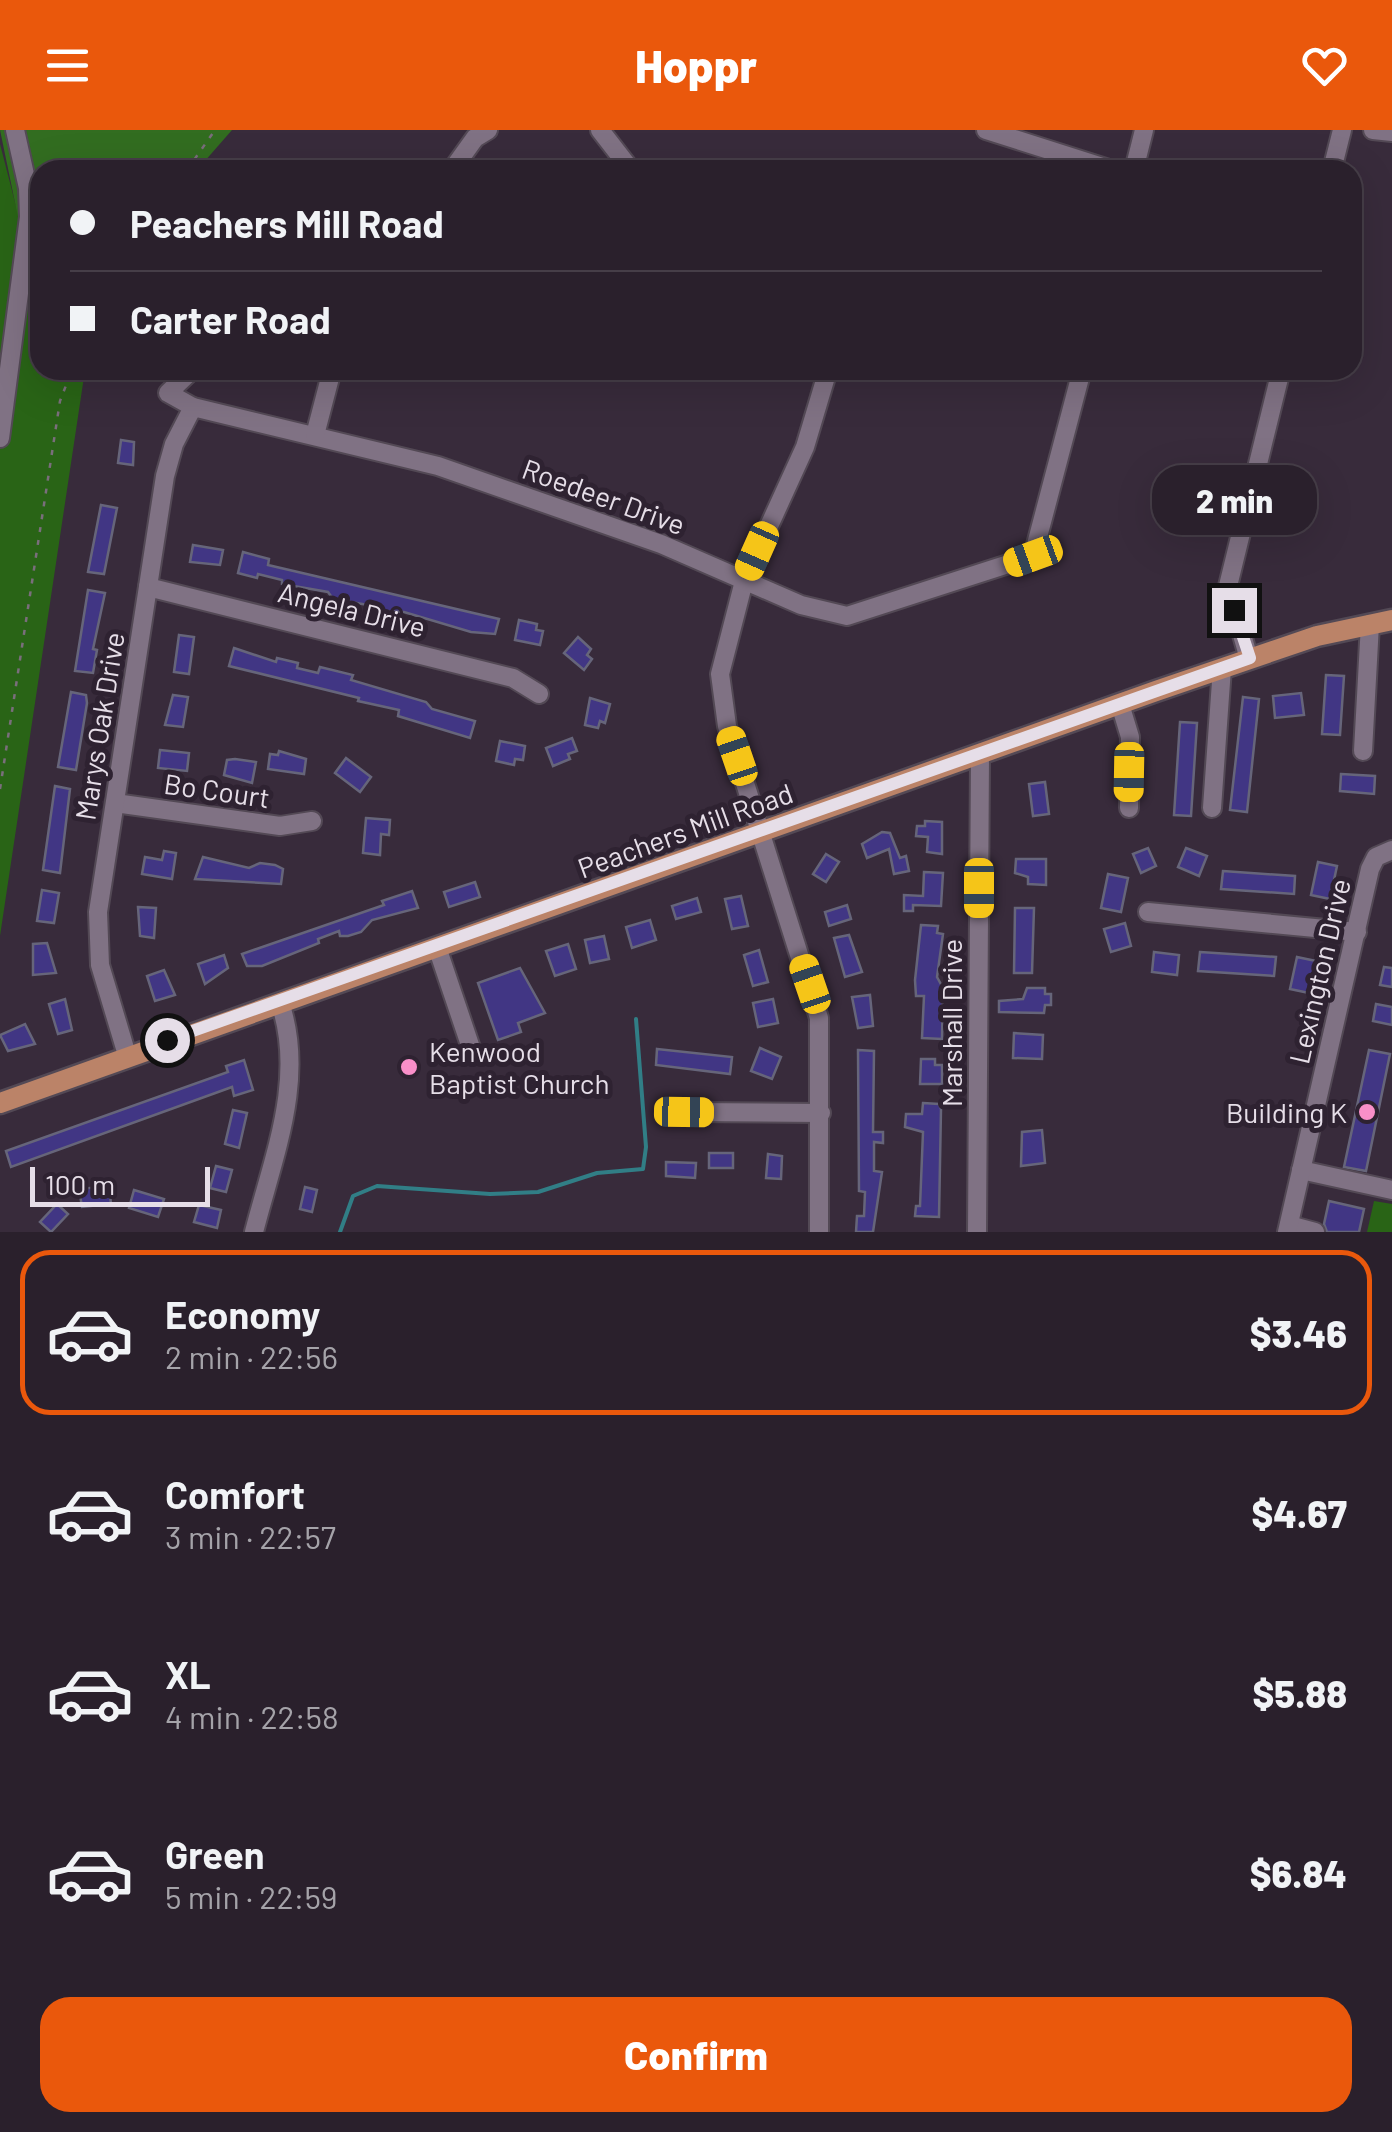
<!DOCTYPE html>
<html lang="en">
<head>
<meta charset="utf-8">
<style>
  :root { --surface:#2a202c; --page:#362d38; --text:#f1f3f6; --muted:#a5a3a9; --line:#463e48; --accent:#ea580c }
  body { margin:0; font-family:Barlow,sans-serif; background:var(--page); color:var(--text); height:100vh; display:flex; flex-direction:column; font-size:38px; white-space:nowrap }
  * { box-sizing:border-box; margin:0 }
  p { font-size:32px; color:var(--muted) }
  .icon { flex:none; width:55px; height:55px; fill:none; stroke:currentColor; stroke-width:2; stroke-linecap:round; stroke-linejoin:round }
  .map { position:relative; height:1102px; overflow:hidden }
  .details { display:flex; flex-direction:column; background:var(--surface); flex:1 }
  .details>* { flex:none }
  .hud { position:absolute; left:30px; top:30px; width:1332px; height:220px; border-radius:30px; box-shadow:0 10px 40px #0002,0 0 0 2px var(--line); display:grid; align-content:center; height:220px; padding:0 40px; background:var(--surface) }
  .scale { position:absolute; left:30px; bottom:25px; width:180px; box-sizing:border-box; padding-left:10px; border:5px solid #e6dee8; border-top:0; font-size:28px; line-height:35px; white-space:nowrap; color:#e6dee8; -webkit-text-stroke:8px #2e2231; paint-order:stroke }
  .end { position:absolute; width:45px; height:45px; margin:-22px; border:12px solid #e6dee8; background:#111; box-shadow:0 0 0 5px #111 }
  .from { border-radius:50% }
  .bubble { position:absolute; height:70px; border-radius:30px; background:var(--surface); box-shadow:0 10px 40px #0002,0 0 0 2px var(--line); font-size:32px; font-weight:800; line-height:70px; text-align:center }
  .car { position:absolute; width:30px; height:60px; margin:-30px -15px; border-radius:12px; box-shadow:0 0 8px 2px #0007; background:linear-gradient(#f5c518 24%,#345 0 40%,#f5c518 0 76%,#345 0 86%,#f5c518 0) }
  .hud b { display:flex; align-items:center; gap:35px; height:95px; font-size:38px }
  .hud b+b { border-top:2px solid var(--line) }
  .hud i { width:25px; height:25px; background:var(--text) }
  ul { padding:18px 0 0; list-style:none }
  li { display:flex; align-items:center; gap:30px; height:165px; margin:0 20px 15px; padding:0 20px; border:5px solid transparent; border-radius:30px }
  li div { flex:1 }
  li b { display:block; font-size:38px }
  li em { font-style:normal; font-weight:800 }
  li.on { border-color:var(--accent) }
  li>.icon { width:90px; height:90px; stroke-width:1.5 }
  .action { display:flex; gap:20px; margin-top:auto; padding:20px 40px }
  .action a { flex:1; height:115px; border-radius:30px; background:var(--accent); color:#fff; font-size:40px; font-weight:800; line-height:115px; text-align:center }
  header { display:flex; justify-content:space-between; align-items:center; height:130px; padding:0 40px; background:var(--accent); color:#fff; font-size:45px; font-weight:800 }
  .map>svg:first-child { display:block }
</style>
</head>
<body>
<header><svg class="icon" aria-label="menu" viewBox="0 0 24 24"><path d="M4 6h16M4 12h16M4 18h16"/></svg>Hoppr<svg class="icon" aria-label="heart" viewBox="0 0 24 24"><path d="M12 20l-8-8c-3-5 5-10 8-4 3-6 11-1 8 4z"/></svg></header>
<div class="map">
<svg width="1392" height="1102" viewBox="0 0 1392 1102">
  <rect width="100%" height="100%" fill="#382b3b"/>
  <g fill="#296416">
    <polygon points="0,14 16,76 40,81 40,240 85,240 0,806"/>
    <polygon points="1374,1071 1392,1074 1392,1102 1367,1102"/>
  </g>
  <polygon fill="#326d20" points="0,0 232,0 197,40 40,40 40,90 18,87"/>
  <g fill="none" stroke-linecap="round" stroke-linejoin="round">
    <polyline stroke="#317e86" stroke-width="4" points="340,1102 353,1066 377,1056 490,1064 538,1062 597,1043 643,1039 646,1017 636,889"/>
  </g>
  <g fill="#413684" stroke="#66657a" stroke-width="2.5">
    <polygon points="121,310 134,312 133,335 118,333"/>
    <polygon points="101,375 117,378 104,444 88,442"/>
    <polygon points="193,415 223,420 220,435 190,432"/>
    <polygon points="243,422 269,429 268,435 499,489 495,504 471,502 404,482 379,481 380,477 333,469 328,462 282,454 282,450 258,444 257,448 238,443"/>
    <polygon points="88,460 105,463 93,519 97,520 93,543 75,541"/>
    <polygon points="519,490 537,494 536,500 543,501 540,515 515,510"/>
    <polygon points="179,505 194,507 189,544 174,542"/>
    <polygon points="578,507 591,519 587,525 592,529 584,540 564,523"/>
    <polygon points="234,518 276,532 277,528 298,533 297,538 318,543 320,537 353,545 351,550 426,572 432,579 475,591 470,608 398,586 399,580 358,571 359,568 229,536"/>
    <polygon points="1326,545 1344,546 1340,605 1322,604"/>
    <polygon points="71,562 86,565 87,573 76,640 58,637"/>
    <polygon points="1301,563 1304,585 1275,588 1273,566"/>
    <polygon points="173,565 188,567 183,597 165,595"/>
    <polygon points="1243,567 1259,569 1247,682 1230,680"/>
    <polygon points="590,568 610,574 605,593 600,591 598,598 585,595"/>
    <polygon points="1180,592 1197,593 1191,686 1174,685"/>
    <polygon points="572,608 577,621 568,624 570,629 553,636 546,618"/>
    <polygon points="500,611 525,616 523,630 515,629 514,635 496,631"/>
    <polygon points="160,620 189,623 187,641 158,638"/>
    <polygon points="279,621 306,629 304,644 268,639 270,624 278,625"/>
    <polygon points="346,628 371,647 360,662 335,643"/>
    <polygon points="235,629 256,632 252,653 224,645 227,630"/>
    <polygon points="1341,644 1375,646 1374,664 1340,661"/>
    <polygon points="1045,652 1049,684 1033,686 1029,654"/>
    <polygon points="55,656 70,659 60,743 43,740"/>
    <polygon points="366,688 390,690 389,705 381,704 380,725 363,723"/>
    <polygon points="925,691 942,692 942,724 927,722 928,707 916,706 917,696 925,696"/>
    <polygon points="882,702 890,703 900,728 906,726 909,741 894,744 889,719 867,728 862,714"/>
    <polygon points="1148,718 1156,736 1141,743 1133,724"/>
    <polygon points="1186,718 1207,726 1199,746 1178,737"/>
    <polygon points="164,721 176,723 172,749 142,744 145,727 162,730"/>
    <polygon points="826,724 839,732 826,752 813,744"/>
    <polygon points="203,727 249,738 260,733 275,735 283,739 281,754 195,749"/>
    <polygon points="1016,729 1046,729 1046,755 1028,754 1028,747 1015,743"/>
    <polygon points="1318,732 1337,736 1330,769 1311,765"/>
    <polygon points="1223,741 1295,746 1294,764 1221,759"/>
    <polygon points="924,742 943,743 941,776 913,775 913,781 904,781 904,765 923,766"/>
    <polygon points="1108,744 1128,748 1121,782 1101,778"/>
    <polygon points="475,752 480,767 449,777 444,762"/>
    <polygon points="42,760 59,763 54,793 37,791"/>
    <polygon points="412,761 418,778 372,790 361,802 348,806 340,806 339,801 318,809 319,813 262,836 247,836 242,824 384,775 382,771"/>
    <polygon points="741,766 748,796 732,799 725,769"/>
    <polygon points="697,768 701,782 676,789 672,776"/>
    <polygon points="847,775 851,789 829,796 825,782"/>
    <polygon points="138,777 156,778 154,808 140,806"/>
    <polygon points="1015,778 1034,778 1032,843 1014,843"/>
    <polygon points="650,790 656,810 632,818 626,797"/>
    <polygon points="1125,793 1131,816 1111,822 1104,799"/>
    <polygon points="921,795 938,796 937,803 943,804 937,847 943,858 942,909 922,908 924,866 916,866 915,850"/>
    <polygon points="849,805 862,842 845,847 834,808"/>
    <polygon points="604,806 609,829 590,833 585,810"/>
    <polygon points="47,813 56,843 33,845 33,814"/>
    <polygon points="568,814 576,839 555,846 546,821"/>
    <polygon points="759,820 768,852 753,856 744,825"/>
    <polygon points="1154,822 1179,825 1177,845 1152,842"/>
    <polygon points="1200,822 1276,827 1274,846 1198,841"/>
    <polygon points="224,825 228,838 205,854 198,834"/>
    <polygon points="1297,827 1316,831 1309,863 1290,859"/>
    <polygon points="1384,837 1392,838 1392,857 1380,855"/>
    <polygon points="520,838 545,883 518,893 521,902 498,910 478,853"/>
    <polygon points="164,840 175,865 155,871 147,846"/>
    <polygon points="1027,858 1045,858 1045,864 1051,864 1051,875 1045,875 1044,883 999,882 999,871 1023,869"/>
    <polygon points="870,865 873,896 858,898 852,867"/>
    <polygon points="65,869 72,900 58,904 49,874"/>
    <polygon points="773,869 778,893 758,897 753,873"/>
    <polygon points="1376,874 1392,877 1392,895 1373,891"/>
    <polygon points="25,894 35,914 8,921 0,905"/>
    <polygon points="1014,903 1043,905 1042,929 1013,928"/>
    <polygon points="760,918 781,927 772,949 751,941"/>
    <polygon points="657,919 732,927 730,944 656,935"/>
    <polygon points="858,920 874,921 873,1002 883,1002 883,1013 874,1012 874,1041 882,1042 873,1102 856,1102 857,1086 864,1086 865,1062 859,1061"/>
    <polygon points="1369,920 1390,924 1366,1041 1344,1037"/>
    <polygon points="921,929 935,929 935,935 942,935 942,954 920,954"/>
    <polygon points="244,930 253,960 234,966 232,957 11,1037 6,1021 228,942 226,936"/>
    <polygon points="923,973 939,974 941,979 939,1087 915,1086 916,1076 920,1076 923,1002 905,997 906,984 922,984"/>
    <polygon points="233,980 247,983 239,1018 225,1014"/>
    <polygon points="1042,1000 1045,1033 1021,1036 1022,1002"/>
    <rect x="709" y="1023" width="24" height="15"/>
    <polygon points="768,1024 782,1026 781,1049 766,1048"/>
    <polygon points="666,1032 696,1033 695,1048 666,1046"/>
    <polygon points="216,1036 232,1040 226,1062 210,1058"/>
    <polygon points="109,1056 111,1074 82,1077 79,1059"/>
    <polygon points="305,1057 317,1060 312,1082 300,1079"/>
    <polygon points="134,1060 164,1069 158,1087 129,1078"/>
    <polygon points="1329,1071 1364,1079 1359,1102 1327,1102 1324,1094"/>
    <polygon points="57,1074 68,1084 51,1102 40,1092"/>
    <polygon points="199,1075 221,1080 217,1098 194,1092"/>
  </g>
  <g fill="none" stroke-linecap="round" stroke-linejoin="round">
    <g stroke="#534955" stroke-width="22">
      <g id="minor">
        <polyline points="600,0 631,40"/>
        <polyline points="986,0 1112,40"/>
        <polyline points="1373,0 1392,2"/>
        <polyline points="452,40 475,8 488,0"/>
        <polyline points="1134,40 1144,0"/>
        <polyline points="1332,40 1342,0"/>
        <polyline points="192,240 168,263 193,277 438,336 661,414 801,475 847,486 1033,426 1082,240"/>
        <polyline points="315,305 332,240"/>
        <polyline points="0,308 29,87 28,58 15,0"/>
        <polyline points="148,457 513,548 539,564"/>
        <polyline points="1249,529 1228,456 1281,240"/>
        <polyline points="1120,574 1130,607 1129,678"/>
        <polyline points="1363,621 1370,494"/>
        <polyline points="115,673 280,696 312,691"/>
        <polyline points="1212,678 1222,538"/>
        <polyline points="1148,782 1357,802"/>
        <polyline points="437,817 472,921"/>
        <polyline points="127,925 100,835 98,782 165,346 174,314 193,277"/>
        <polyline points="684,982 821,983"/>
        <polyline points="1301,1040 1392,1060"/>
        <polyline points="1289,1095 1315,1102"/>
        <path d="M254,1102c19,-75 52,-153 26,-229"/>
        <polyline points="819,1102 819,888 727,596 720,544 744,451 805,317 828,240"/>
        <polyline points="977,1102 980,624"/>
        <polyline points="1287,1102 1370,739 1376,727 1392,720"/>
      </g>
    </g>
    <g stroke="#534955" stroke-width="25">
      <polyline id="major" points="0,973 1156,561 1317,506 1392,490"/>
    </g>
    <g stroke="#7a6e7c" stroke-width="2.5" stroke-dasharray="5 8" stroke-linecap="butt">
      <polyline points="187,40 215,0"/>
      <polyline points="133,240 154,255"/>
      <polyline points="0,659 60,271 72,240"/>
    </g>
    <use href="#minor" stroke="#807284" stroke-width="18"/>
    <use href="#major" stroke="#bb8368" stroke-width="20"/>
  </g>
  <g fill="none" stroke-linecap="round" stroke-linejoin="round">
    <polyline stroke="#e6dee8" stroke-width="12" points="167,910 1250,528 1234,480"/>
  </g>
  <g fill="#f98fc9" stroke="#2e2231" stroke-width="4">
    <circle cx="409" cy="937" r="10"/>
    <circle cx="1367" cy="982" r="10"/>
  </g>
  <g text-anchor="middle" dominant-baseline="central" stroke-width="10" stroke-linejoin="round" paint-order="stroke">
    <g font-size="28" fill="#e6dee8" stroke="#2e2231">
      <text transform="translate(604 366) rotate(20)">Roedeer Drive</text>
      <text transform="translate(352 479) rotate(14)">Angela Drive</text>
      <text transform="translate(99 596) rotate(-81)">Marys Oak Drive</text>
      <text transform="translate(217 660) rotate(8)">Bo Court</text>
      <text transform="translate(685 700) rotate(-20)">Peachers Mill Road</text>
      <text transform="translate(1319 841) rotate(-77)">Lexington Drive</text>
      <text transform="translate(951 893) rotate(-90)">Marshall Drive</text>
    </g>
    <g font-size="28" fill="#e6dee8" stroke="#2e2231" text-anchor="start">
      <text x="429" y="921">Kenwood<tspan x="429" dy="32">Baptist Church</tspan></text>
      <text x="1347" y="982" text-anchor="end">Building K</text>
    </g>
  </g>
</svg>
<div class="scale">100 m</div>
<i class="end from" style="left:167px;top:910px"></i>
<i class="end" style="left:1234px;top:480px"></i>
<div class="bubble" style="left:1152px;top:335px;width:165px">2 min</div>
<i class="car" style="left:757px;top:421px;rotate:204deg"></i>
<i class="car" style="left:1033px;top:426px;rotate:250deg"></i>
<i class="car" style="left:737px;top:626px;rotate:341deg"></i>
<i class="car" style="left:1129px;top:642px;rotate:181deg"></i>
<i class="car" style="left:979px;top:758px;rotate:180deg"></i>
<i class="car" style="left:810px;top:854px;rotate:341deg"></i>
<i class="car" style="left:684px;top:982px;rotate:91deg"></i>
<div class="hud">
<b><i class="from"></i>Peachers Mill Road</b>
<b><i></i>Carter Road</b>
</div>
</div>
<section class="details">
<ul>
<li class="on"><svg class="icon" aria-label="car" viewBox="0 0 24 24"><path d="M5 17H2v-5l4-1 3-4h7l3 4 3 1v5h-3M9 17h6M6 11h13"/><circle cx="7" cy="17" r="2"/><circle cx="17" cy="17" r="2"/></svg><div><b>Economy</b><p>2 min · 22:56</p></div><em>$3.46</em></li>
<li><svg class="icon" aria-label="car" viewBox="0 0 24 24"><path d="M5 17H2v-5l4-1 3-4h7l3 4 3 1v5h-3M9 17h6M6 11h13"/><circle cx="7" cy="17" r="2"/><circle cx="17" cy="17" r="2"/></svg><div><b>Comfort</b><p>3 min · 22:57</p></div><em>$4.67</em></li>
<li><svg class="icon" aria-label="car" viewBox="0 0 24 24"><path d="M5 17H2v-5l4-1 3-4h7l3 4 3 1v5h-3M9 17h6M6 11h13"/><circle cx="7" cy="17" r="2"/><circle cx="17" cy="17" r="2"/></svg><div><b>XL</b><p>4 min · 22:58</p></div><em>$5.88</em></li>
<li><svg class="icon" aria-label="car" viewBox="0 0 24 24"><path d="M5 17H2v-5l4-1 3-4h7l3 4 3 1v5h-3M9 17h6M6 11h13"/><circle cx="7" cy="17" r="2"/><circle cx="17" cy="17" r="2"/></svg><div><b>Green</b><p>5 min · 22:59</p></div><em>$6.84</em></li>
</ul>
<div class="action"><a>Confirm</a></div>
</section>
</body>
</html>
